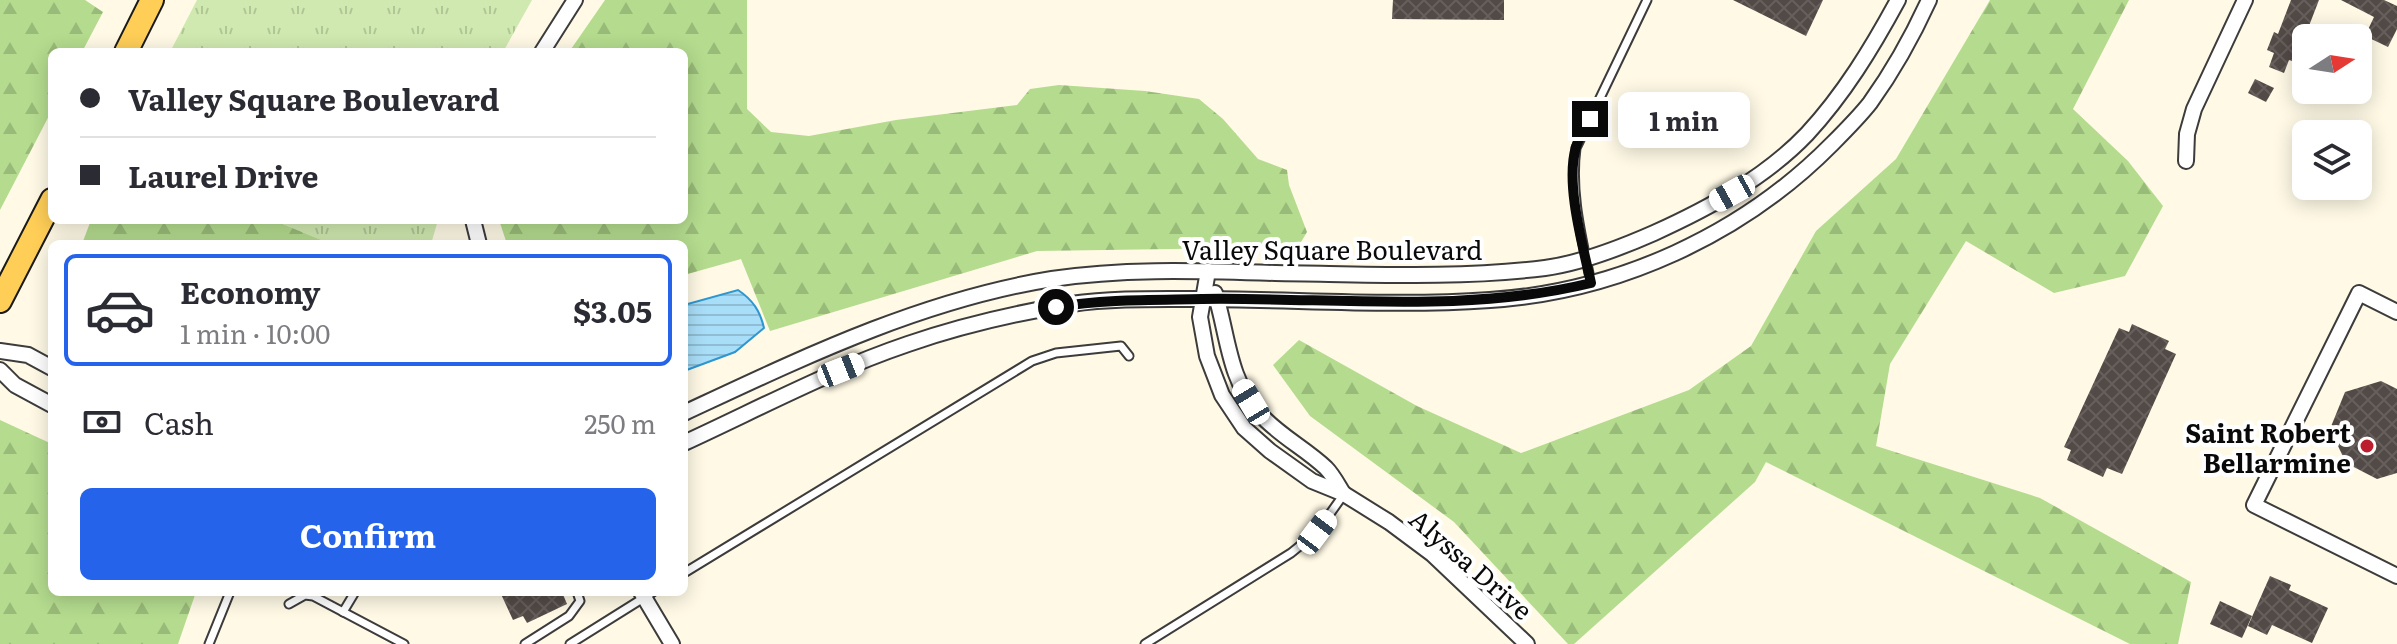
<!DOCTYPE html>
<html lang="en">
<head>
<meta charset="utf-8">
<style>
  :root { --surface:#fff; --page:#f2f2f3; --text:#2b2b33; --muted:#7c7c81; --line:#e1e1e2; --accent:#2563eb }
  body { margin:0; font-family:Literata,serif; background:var(--page); color:var(--text); height:100vh; display:flex; flex-direction:column; font-size:30px; white-space:nowrap }
  * { box-sizing:border-box; margin:0 }
  p { font-size:26px; color:var(--muted) }
  .icon { flex:none; width:44px; height:44px; fill:none; stroke:currentColor; stroke-width:2; stroke-linecap:round; stroke-linejoin:round }
  .map { position:relative; flex:1; overflow:hidden }
  .drawer { position:absolute; left:48px; top:240px; width:640px; height:356px; display:flex; flex-direction:column; background:var(--surface); border-radius:12px; box-shadow:0 4px 20px #0003 }
  .drawer>* { flex:none }
  .guide { position:absolute; left:48px; top:48px; width:640px; height:176px; border-radius:12px; box-shadow:0 4px 20px #0003; display:grid; align-content:center; height:176px; padding:0 32px; background:var(--surface) }
  .needle { width:52px; rotate:78deg }
  .buttons { position:absolute; left:2292px; top:24px; display:grid; gap:16px }
  .buttons a { display:grid; place-items:center; width:80px; height:80px; border-radius:12px; background:var(--surface); box-shadow:0 4px 20px #0003; font-size:40px }
  .end { position:absolute; width:36px; height:36px; margin:-18px; border:10px solid #090909; background:#fff; box-shadow:0 0 0 4px #fff }
  .from { border-radius:50% }
  .bubble { position:absolute; height:56px; border-radius:12px; background:var(--surface); box-shadow:0 4px 20px #0003; font-size:26px; font-weight:700; line-height:56px; text-align:center }
  .car { position:absolute; width:24px; height:48px; margin:-24px -12px; border-radius:10px; box-shadow:0 0 6px 2px #0007; background:linear-gradient(#fff 24%,#345 0 40%,#fff 0 76%,#345 0 86%,#fff 0) }
  .guide b { display:flex; align-items:center; gap:28px; height:76px; font-size:30px }
  .guide b+b { border-top:2px solid var(--line) }
  .guide i { width:20px; height:20px; background:var(--text) }
  ul { padding:14px 0 0; list-style:none }
  li { display:flex; align-items:center; gap:24px; height:112px; margin:0 16px 12px; padding:0 16px; border:4px solid var(--line); border-radius:12px }
  li div { flex:1 }
  li b { display:block; font-size:30px }
  li em { font-style:normal; font-weight:700 }
  li.current { border-color:var(--accent) }
  li>.icon { width:72px; height:72px; stroke-width:1.5 }
  .pay { display:flex; align-items:center; gap:20px; height:88px; padding:0 32px; font-size:30px }
  .pay p { margin-inline-start:auto }
  .button { display:flex; gap:16px; margin-top:auto; padding:16px 32px }
  .button a { flex:1; height:92px; border-radius:12px; background:var(--accent); color:#fff; font-size:32px; font-weight:700; line-height:92px; text-align:center }
  .map>svg:first-child { display:block }
</style>
</head>
<body>
<div class="map">
<svg width="2397" height="644" viewBox="0 0 2397 644">
  <defs>
    <pattern id="grass-tufts" width="24" height="20" patternUnits="userSpaceOnUse" patternTransform="scale(2)"><rect width="24" height="20" fill="#d0e9b0"/><path d="M3 7l-1-3M5 7V3M7 7l1-3M15 17l-1-3M17 17v-4M19 17l1-3" fill="none" stroke="#b1c696"/></pattern>
    <pattern id="forest-firs" width="22" height="20" patternUnits="userSpaceOnUse" patternTransform="scale(2)"><rect width="22" height="20" fill="#b4db8e"/><path d="M5 1l3.5 6h-7zM16 11l3.5 6h-7z" fill="#99bb79"/></pattern>
    <pattern id="water-rules" width="6" height="5" patternUnits="userSpaceOnUse" patternTransform="scale(2)"><rect width="6" height="5" fill="#a9def8"/><path d="M0 2.5h6" fill="none" stroke="#90bdd3"/></pattern>
    <pattern id="building-cross-hatch" width="8" height="8" patternUnits="userSpaceOnUse" patternTransform="scale(2)"><rect width="8" height="8" fill="#524a46"/><path d="M0 0l8 8M0 8l8-8" fill="none" stroke="#665f5c"/></pattern>
  </defs>
  <rect width="100%" height="100%" fill="#fff9e6"/>
  <g fill="url(#grass-tufts)">
    <polygon points="197,0 532,0 503,52 170,52"/>
    <polygon points="273,220 438,220 431,244 331,244"/>
  </g>
  <g fill="url(#forest-firs)">
    <polygon points="0,0 85,0 103,12 82,52 52,52 52,110 0,210"/>
    <polygon points="605,0 747,0 747,109 771,132 809,136 896,120 1017,105 1030,89 1059,85 1145,91 1199,99 1223,119 1258,159 1287,170 1289,185 1307,232 1298,247 1037,251 770,331 741,259 684,275 684,244 507,244 499,220 684,220 684,52 569,52"/>
    <polygon points="1990,0 2129,0 2073,109 2128,161 2163,206 2125,276 2054,293 1966,241 1890,364 1876,446 2040,498 2191,582 2178,644 2130,644 1766,462 1755,482 1574,644 1568,644 1454,522 1310,416 1273,365 1299,340 1417,406 1521,453 1689,390 1751,346 1816,231 1896,159"/>
    <polygon points="91,220 273,220 331,244 82,244"/>
    <polygon points="0,420 52,444 52,592 196,592 178,644 0,644"/>
  </g>
  <path fill="url(#water-rules)" stroke="#2e97d1" stroke-width="2" d="M738,290c15,10 22,21 26,38l-29,24 -51,19v-66z"/>
  <g fill="url(#building-cross-hatch)">
    <polygon points="1393,0 1504,0 1504,20 1392,19"/>
    <polygon points="1733,0 1823,0 1806,36"/>
    <polygon points="2291,0 2319,0 2295,62 2289,60 2284,73 2269,67 2274,53 2267,50 2274,32 2278,34"/>
    <polygon points="2341,0 2384,0 2397,6 2397,29 2388,47 2365,36 2374,17"/>
    <polygon points="2255,79 2274,88 2266,102 2248,93"/>
    <polygon points="2132,324 2169,341 2165,349 2176,354 2122,474 2107,468 2103,477 2067,460 2071,450 2064,447 2119,328 2129,332"/>
    <polygon points="2381,381 2397,389 2397,473 2377,479 2346,463 2330,429 2345,392"/>
    <polygon points="2270,576 2291,585 2289,590 2328,608 2312,643 2272,625 2267,635 2248,626"/>
    <polygon points="500,592 562,592 567,604 527,623 523,616 513,620"/>
    <polygon points="2220,601 2252,616 2242,638 2210,624"/>
  </g>
  <g fill="none" stroke-linecap="round" stroke-linejoin="round">
    <g stroke="#3c3c3c" stroke-width="11">
      <g id="service">
        <path d="M1591,283c-9,-45 -21,-89 -15,-135l71,-148"/>
        <polyline points="684,573 1032,361 1056,353 1121,346 1129,356"/>
        <polyline points="289,604 305,595 313,596 404,644"/>
        <polyline points="343,612 355,592"/>
        <polyline points="209,644 230,592"/>
        <polyline points="525,644 569,616 580,601 577,592"/>
        <polyline points="570,644 653,592"/>
        <polyline points="1145,644 1291,553 1317,532 1344,494"/>
      </g>
    </g>
    <g stroke="#3c3c3c" stroke-width="18">
      <g id="minor">
        <polyline points="542,52 575,0"/>
        <polyline points="2186,161 2187,134 2194,109 2245,0"/>
        <polyline points="473,220 479,244"/>
        <polyline points="1208,271 1200,317 1207,356 1222,395 1244,428 1270,451 1312,481 1344,494 1389,522 1432,554 1527,644"/>
        <path d="M1215,293c13,41 13,86 44,120 19,22 46,35 67,55 7,7 12,17 17,25"/>
        <polyline points="2397,312 2359,293 2254,505 2397,576"/>
        <polyline points="0,351 28,355 52,368"/>
        <polyline points="0,370 15,385 52,405"/>
        <path d="M684,413c118,-55 237,-113 368,-134 73,-11 148,-8 223,-6 90,1 181,6 270,-5 37,-5 75,-20 109,-35 55,-25 111,-55 153,-99 37,-40 65,-86 91,-134"/>
        <path d="M684,443c74,-34 147,-73 224,-99 52,-18 108,-31 163,-40 41,-6 83,-5 125,-5 98,0 196,8 294,1 127,-8 252,-65 342,-156 13,-13 27,-27 38,-41 23,-32 43,-68 59,-103"/>
        <polyline points="641,592 672,644"/>
      </g>
    </g>
    <g stroke="#1a1a1a" stroke-width="26">
      <g id="primary">
        <polyline points="126,52 152,0"/>
        <polyline points="0,301 52,200"/>
      </g>
    </g>
    <use href="#service" stroke="#fff" stroke-width="7"/>
    <use href="#minor" stroke="#fff" stroke-width="14"/>
    <use href="#primary" stroke="#fece57" stroke-width="22"/>
  </g>
  <g fill="none" stroke-linecap="round" stroke-linejoin="round">
    <path stroke="#090909" stroke-width="10" d="M1056,307c49,-8 97,-7 146,-8 130,-2 262,15 389,-16 -8,-37 -26,-99 -15,-136 3,-10 9,-19 14,-28"/>
  </g>
  <circle fill="#bd1e2d" stroke="#fff" stroke-width="3" cx="2367" cy="446" r="8"/>
  <g text-anchor="middle" dominant-baseline="central" stroke-width="8" stroke-linejoin="round" paint-order="stroke">
    <g font-size="26" fill="#090909" stroke="#fff">
      <text x="1332" y="248">Valley Square Boulevard</text>
      <text transform="translate(1472 563) rotate(41)">Alyssa Drive</text>
    </g>
    <g font-size="26" font-weight="bold" fill="#090909" stroke="#fff" text-anchor="end">
      <text x="2351" y="431">Saint Robert<tspan x="2351" dy="30">Bellarmine</tspan></text>
    </g>
  </g>
</svg>
<div class="buttons">
<a><svg class="needle" viewBox="-14 -14 28 28"><path d="M0-13l5 13h-10z" fill="#e53935"/><path d="M0 13l5-13h-10z" fill="#7c7c81"/></svg></a>
<a><svg class="icon" aria-label="layers" viewBox="0 0 24 24"><path d="M12 4l9 5-9 5-9-5zM3 14l9 5 9-5"/></svg></a>
</div>
<i class="end from" style="left:1056px;top:307px"></i>
<i class="end" style="left:1590px;top:119px"></i>
<div class="bubble" style="left:1618px;top:92px;width:132px">1 min</div>
<i class="car" style="left:1732px;top:193px;rotate:241deg"></i>
<i class="car" style="left:841px;top:370px;rotate:68deg"></i>
<i class="car" style="left:1251px;top:402px;rotate:329deg"></i>
<i class="car" style="left:1317px;top:532px;rotate:37deg"></i>
<div class="guide">
<b><i class="from"></i>Valley Square Boulevard</b>
<b><i></i>Laurel Drive</b>
</div>
<section class="drawer">
<ul>
<li class="current"><svg class="icon" aria-label="car" viewBox="0 0 24 24"><path d="M5 17H2v-5l4-1 3-4h7l3 4 3 1v5h-3M9 17h6M6 11h13"/><circle cx="7" cy="17" r="2"/><circle cx="17" cy="17" r="2"/></svg><div><b>Economy</b><p>1 min · 10:00</p></div><em>$3.05</em></li>
</ul>
<div class="pay"><svg class="icon" aria-label="cash" viewBox="0 0 24 24"><path d="M3 7h18v10H3z"/><circle cx="12" cy="12" r="2"/></svg>Cash<p>250 m</p></div>
<div class="button"><a>Confirm</a></div>
</section>
</div>
</body>
</html>
